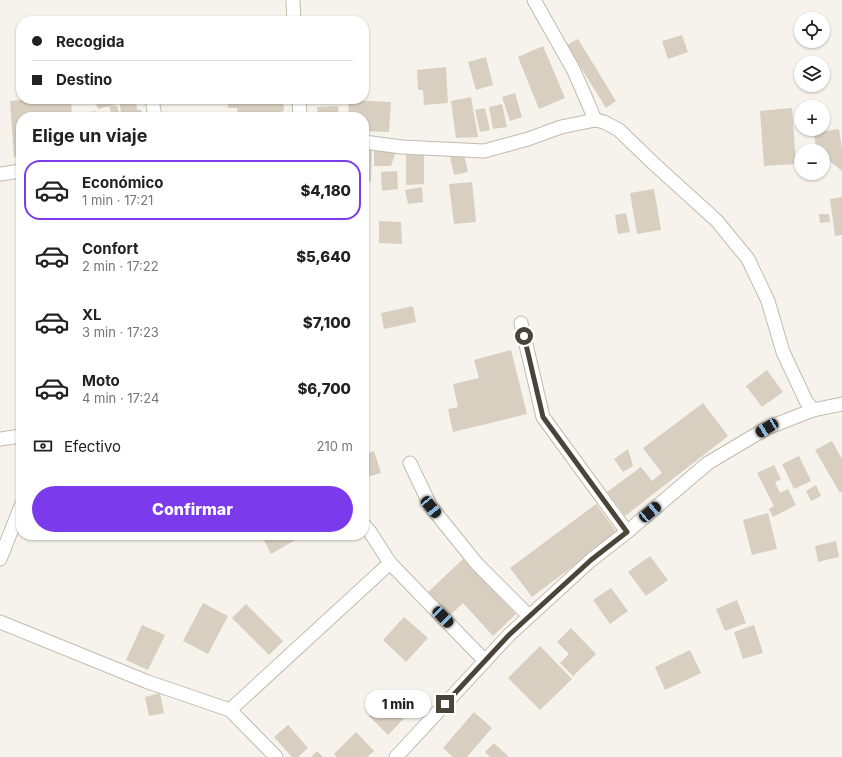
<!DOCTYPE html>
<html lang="es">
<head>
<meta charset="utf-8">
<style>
  :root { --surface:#fff; --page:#f6f6f6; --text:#222; --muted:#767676; --line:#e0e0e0; --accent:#7c3aed }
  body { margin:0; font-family:Inter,sans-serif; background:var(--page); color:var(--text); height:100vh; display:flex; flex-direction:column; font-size:15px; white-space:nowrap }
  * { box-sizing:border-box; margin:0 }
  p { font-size:13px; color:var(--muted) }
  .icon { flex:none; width:22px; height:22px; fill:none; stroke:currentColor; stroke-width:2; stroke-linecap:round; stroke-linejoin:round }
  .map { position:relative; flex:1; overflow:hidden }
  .drawer { position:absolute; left:16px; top:112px; width:353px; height:428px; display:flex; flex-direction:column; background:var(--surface); border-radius:16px; box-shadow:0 1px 3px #0004 }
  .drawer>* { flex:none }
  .top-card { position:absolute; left:16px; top:16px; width:353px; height:88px; border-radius:16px; box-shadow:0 1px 3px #0004; display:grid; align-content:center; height:88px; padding:0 16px; background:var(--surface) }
  .tools { position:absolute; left:794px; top:12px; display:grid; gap:8px }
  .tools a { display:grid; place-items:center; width:36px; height:36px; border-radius:50%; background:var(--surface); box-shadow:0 1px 3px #0004; font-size:20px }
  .end { position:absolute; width:18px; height:18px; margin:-9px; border:5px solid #4b4439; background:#fff; box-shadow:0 0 0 2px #fff }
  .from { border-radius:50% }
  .bubble { position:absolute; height:28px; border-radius:14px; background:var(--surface); box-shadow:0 1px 3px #0004; font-size:13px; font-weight:800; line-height:28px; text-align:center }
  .car { position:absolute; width:12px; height:24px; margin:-12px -6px; border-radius:5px; box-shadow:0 0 3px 1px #0007; background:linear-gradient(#222 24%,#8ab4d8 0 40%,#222 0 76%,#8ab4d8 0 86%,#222 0) }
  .top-card b { display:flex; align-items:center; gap:14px; height:38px; font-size:15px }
  .top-card b+b { border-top:1px solid var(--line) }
  .top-card i { width:10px; height:10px; background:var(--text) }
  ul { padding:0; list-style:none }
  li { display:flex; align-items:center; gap:12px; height:60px; margin:0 8px 6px; padding:0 8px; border:2px solid transparent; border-radius:16px }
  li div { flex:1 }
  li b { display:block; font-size:15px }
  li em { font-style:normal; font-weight:800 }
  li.on { border-color:var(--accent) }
  li>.icon { width:36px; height:36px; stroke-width:1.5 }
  h2 { padding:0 16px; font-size:18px; line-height:48px }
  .pay { display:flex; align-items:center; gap:10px; height:44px; padding:0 16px; font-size:15px }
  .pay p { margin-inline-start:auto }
  .button { display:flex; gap:8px; margin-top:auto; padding:8px 16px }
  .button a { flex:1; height:46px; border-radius:24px; background:var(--accent); color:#fff; font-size:16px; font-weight:800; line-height:46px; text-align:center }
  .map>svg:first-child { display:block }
</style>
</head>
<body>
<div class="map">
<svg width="842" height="757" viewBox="0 0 842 757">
  <rect width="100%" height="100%" fill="#f6f3ec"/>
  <g fill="#d8cfc1">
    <polygon points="682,35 688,52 668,59 662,41"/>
    <polygon points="578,39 616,101 606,108 567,45"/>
    <polygon points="543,46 565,98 539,109 518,57"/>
    <polygon points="486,57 493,85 476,90 468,62"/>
    <polygon points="446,67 448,103 424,105 423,90 418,90 417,70"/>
    <polygon points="515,93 522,117 510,121 502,97"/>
    <polygon points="471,97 478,137 456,138 451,101"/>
    <polygon points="32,99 71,99 72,117 21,117 21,156 14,157 10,101"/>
    <polygon points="94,99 115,99 117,104 98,109"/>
    <polygon points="119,99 136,99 137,110 141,110 143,117 112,117 109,106 117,106 119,113 121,113"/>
    <polygon points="227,99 283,99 284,111 282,111 282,112 294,112 294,117 238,117 237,108 228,108"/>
    <polygon points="349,100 391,102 389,132 364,131 364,117 348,117"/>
    <polygon points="502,104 507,127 493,129 489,107"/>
    <polygon points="338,106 339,117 318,117 317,107"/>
    <polygon points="485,108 490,130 480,132 475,110"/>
    <polygon points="792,108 796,164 764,166 760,111"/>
    <polygon points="95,111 96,117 80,117 79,115"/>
    <polygon points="839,129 842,149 842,171 831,162 825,163 823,148 816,149 814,133"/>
    <polygon points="364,148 369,148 369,149 372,149 371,182 364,182"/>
    <polygon points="374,151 396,151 391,166 374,166"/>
    <polygon points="406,151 424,151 424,184 406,185"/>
    <polygon points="464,154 468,172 454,175 450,157"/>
    <polygon points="397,171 398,189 382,191 381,172"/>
    <polygon points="472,182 476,222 454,224 449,184"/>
    <polygon points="422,187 423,202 408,204 405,190"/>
    <polygon points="654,189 661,230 637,234 630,193"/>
    <polygon points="842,197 842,235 835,236 830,199"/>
    <polygon points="626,213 630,232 618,234 615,215"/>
    <polygon points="819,214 829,214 830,222 820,223"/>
    <polygon points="379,221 401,222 402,244 379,243"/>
    <polygon points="413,306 416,322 384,329 381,313"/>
    <polygon points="511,350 527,414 453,432 448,409 458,407 453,384 479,378 474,360"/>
    <polygon points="767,370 783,392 762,407 746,386"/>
    <polygon points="703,403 728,436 625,516 607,492 641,467 652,481 662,473 643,448"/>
    <polygon points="832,441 842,459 842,491 840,493 815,450"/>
    <polygon points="628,449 633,466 623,472 614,459"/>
    <polygon points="374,451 381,473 364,478 364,455"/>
    <polygon points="799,456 811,481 794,489 782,464"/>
    <polygon points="774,465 781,479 775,482 780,493 788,489 796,505 773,517 769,509 774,506 757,473"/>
    <polygon points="816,485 821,496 811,501 806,491"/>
    <polygon points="596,504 617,533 532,597 510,568"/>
    <polygon points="768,513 777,549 752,555 743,520"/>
    <polygon points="261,535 304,535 271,554"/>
    <polygon points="836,541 839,557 818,562 815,546"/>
    <polygon points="650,556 668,580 646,596 628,572"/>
    <polygon points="463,559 516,614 493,636 463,603 447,618 425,595"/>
    <polygon points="611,588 628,611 610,624 593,600"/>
    <polygon points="737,600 746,623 725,631 716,609"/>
    <polygon points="203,603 228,616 208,654 183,641"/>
    <polygon points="246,604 283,641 269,655 232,618"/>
    <polygon points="404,617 428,638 406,662 383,640"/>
    <polygon points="142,625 165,635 148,670 126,660"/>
    <polygon points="754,625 763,653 743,659 734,632"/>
    <polygon points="571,628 596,654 573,676 560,663 569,654 557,642"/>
    <polygon points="540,646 572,679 540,710 508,678"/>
    <polygon points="690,650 701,673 665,690 655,667"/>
    <polygon points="160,693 164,713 149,716 145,697"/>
    <polygon points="391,693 410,712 388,735 369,716"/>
    <polygon points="474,712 492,728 467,757 453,757 443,748"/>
    <polygon points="288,725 308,748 298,757 292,757 274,737"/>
    <polygon points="356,732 374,751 367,757 337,757 334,754"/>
    <polygon points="494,743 509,757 490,757 485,752"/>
    <polygon points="317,751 323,757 311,757"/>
  </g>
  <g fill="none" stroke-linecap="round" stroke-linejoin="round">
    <g stroke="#c2bbae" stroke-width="15">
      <g id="minor">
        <polyline points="293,0 294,21"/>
        <polyline points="534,0 573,69 588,103 595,120"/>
        <polyline points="152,99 155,117"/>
        <polyline points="299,99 300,117"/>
        <polyline points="364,142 402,147 484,151 528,139 561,127 595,120 604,122 619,130 652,162 717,221 748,259 768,301 783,352 806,401 813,410"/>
        <polyline points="0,174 21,171"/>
        <polyline points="521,323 543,417 627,532"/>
        <polyline points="0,439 21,436"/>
        <polyline points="410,463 431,507 477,564 529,616"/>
        <polyline points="364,525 370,532 390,563 485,661"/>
        <polyline points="0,559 21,506"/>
        <polyline points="0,622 148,682 230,710 276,757"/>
        <polyline points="230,710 390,563"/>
        <polyline points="396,757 509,635 591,560 627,532 708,463 767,428 813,410 842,404"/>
      </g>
    </g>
    <use href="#minor" stroke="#fff" stroke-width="13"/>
  </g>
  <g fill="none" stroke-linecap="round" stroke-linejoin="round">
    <polyline stroke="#4b4439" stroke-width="5" points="445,704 509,635 591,560 627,532 543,417 524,336"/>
  </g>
</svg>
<div class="tools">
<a><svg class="icon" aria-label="locate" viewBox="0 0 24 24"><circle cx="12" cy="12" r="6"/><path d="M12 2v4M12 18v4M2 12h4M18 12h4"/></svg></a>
<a><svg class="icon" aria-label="layers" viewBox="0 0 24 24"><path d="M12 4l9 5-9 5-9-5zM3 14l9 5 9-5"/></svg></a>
<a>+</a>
<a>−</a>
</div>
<i class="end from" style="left:524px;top:336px"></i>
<i class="end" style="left:445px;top:704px"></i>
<div class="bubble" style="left:365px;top:690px;width:66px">1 min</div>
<i class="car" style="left:767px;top:428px;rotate:239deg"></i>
<i class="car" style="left:431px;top:507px;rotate:141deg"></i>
<i class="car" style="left:650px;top:512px;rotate:50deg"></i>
<i class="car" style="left:443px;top:617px;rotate:136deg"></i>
<div class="top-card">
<b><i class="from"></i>Recogida</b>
<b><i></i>Destino</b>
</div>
<section class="drawer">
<h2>Elige un viaje</h2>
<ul>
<li class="on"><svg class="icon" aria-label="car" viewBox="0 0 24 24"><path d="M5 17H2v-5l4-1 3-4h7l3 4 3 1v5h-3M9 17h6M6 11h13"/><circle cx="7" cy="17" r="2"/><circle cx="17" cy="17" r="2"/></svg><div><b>Económico</b><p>1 min · 17:21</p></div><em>$4,180</em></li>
<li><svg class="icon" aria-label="car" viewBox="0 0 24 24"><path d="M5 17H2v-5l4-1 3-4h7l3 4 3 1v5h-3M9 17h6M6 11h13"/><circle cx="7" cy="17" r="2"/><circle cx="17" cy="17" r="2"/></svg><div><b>Confort</b><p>2 min · 17:22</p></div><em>$5,640</em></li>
<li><svg class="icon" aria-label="car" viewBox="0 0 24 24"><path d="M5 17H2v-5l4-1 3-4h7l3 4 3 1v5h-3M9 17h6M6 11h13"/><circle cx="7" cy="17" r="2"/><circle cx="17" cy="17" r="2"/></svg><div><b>XL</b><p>3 min · 17:23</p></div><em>$7,100</em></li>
<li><svg class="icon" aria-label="car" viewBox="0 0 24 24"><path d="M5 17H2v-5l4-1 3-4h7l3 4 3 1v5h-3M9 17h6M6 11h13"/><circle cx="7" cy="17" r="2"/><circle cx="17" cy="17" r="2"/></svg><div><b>Moto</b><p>4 min · 17:24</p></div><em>$6,700</em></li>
</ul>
<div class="pay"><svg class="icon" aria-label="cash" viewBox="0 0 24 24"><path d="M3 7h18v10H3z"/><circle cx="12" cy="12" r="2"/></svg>Efectivo<p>210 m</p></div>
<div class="button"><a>Confirmar</a></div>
</section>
</div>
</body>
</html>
